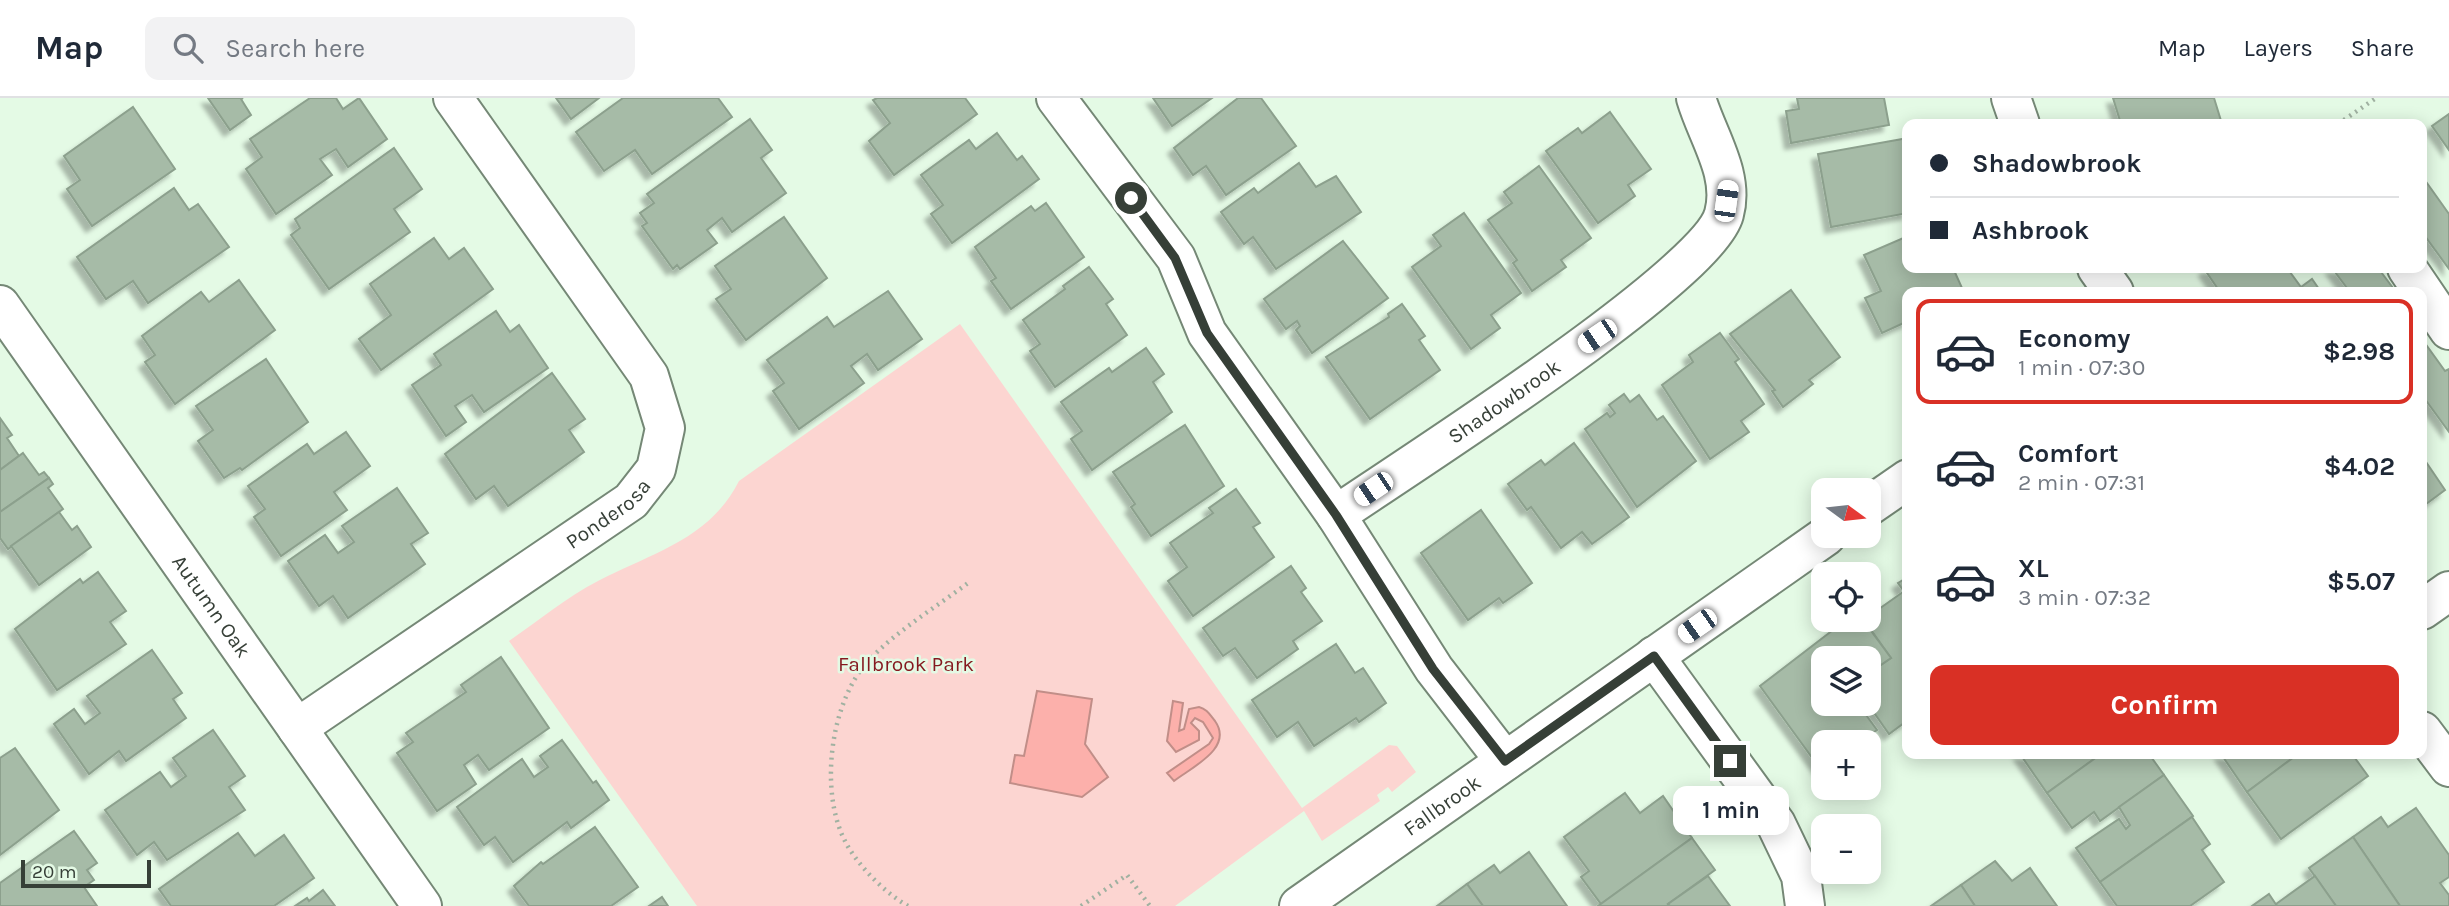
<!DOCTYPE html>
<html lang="en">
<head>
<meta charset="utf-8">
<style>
  :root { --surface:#fff; --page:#f2f2f3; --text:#1f2937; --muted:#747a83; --line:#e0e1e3; --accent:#d93025 }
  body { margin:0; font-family:Karla,sans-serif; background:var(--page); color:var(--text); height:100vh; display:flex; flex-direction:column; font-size:26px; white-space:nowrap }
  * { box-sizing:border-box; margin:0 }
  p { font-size:23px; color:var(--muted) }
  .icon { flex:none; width:38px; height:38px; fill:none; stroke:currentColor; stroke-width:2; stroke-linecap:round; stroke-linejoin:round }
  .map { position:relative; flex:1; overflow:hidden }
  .side { position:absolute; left:1902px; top:189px; width:525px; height:472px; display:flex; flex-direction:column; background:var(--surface); border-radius:14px; box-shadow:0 4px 18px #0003 }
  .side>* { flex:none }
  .hud { position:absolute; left:1902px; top:21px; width:525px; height:154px; border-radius:14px; box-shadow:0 4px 18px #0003; display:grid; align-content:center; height:154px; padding:0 28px; background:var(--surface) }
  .needle { width:46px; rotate:105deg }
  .buttons { position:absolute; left:1811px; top:380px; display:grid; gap:14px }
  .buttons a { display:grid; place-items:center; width:70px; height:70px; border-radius:14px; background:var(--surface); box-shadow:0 4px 18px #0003; font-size:35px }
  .scale { position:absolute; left:21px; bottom:18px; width:130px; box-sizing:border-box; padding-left:7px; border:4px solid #363f37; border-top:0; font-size:19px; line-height:24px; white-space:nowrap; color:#363f37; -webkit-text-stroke:5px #e4fae5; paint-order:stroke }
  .end { position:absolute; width:32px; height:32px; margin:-16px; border:9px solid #363f37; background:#fff; box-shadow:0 0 0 4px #fff }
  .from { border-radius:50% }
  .bubble { position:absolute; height:49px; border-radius:14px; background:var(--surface); box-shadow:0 4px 18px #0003; font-size:23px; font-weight:700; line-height:49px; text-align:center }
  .car { position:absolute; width:21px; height:42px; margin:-21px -10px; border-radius:9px; box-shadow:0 0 5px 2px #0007; background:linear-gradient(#fff 24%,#345 0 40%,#fff 0 76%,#345 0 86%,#fff 0) }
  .hud b { display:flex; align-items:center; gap:24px; height:66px; font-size:26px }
  .hud b+b { border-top:2px solid var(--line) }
  .hud i { width:18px; height:18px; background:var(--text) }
  ul { padding:12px 0 0; list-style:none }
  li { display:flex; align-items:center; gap:21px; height:105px; margin:0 14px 10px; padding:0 14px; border:4px solid transparent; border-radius:14px }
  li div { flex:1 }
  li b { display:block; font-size:26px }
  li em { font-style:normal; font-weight:700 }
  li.on { border-color:var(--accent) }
  li>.icon { width:63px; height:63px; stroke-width:1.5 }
  .cta { display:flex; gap:14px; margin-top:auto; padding:14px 28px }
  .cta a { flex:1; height:80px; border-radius:14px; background:var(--accent); color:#fff; font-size:28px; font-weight:700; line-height:80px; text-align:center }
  header { display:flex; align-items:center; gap:42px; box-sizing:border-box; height:98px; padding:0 35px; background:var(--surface); border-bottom:2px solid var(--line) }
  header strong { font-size:33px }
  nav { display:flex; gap:38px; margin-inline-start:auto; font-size:24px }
  .search { width:490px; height:63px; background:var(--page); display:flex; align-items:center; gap:18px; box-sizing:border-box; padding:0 24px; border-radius:14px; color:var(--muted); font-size:26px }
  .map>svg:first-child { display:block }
</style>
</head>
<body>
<header>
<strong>Map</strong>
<div class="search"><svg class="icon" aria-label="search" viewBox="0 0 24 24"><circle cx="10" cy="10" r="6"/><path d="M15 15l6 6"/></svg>Search here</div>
<nav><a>Map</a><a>Layers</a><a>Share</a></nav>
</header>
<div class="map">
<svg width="2449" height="808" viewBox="0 0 2449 808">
  <defs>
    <filter id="shadow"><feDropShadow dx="-6" dy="6" stdDeviation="2" flood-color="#0004"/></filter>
  </defs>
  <rect width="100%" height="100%" fill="#e4fae5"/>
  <path fill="#fcd5d1" d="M960,226l342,484 87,-63 8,1 19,26 -24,20 -4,-5 -11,8 3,6 -58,40 -18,-30 -129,95h-478l-188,-265c29,-20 58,-44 89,-60 54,-28 112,-42 141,-100z"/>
  <g fill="#fcb0ab" stroke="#c18e88" stroke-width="2">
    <polygon points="1037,593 1092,601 1085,646 1108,679 1082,699 1010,685 1015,657 1024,658"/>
    <path d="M1173,603l10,2 -4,28 5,-2 5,-20 10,-2c8,2 11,8 16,14 19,27 -23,46 -41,60l-7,-8 42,-29 4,-6 -10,-16 -8,-4 -4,5 8,8v9l-23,12 -9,-11z"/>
  </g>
  <g fill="#a6bba7" stroke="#8ca08d" stroke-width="2" filter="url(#shadow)">
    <polygon points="208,0 243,0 241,1 251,17 230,32"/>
    <polygon points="310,0 336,0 343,11 359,0 387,41 348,69 336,51 320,61 332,77 276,116 246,71 262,59 250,41"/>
    <polygon points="556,0 599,0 571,21"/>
    <polygon points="623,0 718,0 732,19 652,76 635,52 604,73 576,34"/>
    <polygon points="877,0 965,0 977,16 894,77 869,43 890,25 873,2"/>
    <polygon points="1153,0 1212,0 1172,28"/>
    <polygon points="1238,0 1261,0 1296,48 1226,97 1206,68 1193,77 1174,50"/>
    <polygon points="1797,0 1884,0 1889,27 1791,45 1786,13 1799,11"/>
    <polygon points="2113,0 2214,0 2222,26 2121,26"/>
    <polygon points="133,9 175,71 92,128 67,91 80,82 64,58"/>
    <polygon points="1610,14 1651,71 1628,87 1635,98 1598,125 1546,53 1578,30 1582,35"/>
    <polygon points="2449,16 2449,52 2432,28"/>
    <polygon points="750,21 772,52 761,60 786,95 732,134 722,120 707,132 717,145 680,171 677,167 673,171 642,128 647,125 640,115 654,105 647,96"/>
    <polygon points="997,35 1017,62 1022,58 1039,81 952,145 931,116 943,107 921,77 969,42 976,51"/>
    <polygon points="1908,40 1908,115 1831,129 1818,56"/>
    <polygon points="394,50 422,91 394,111 410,134 329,191 291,137 300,130 295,121"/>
    <polygon points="1299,65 1316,89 1336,78 1361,114 1276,171 1253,139 1244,146 1221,114 1254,90 1258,95"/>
    <polygon points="1539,68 1591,140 1561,162 1566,169 1532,193 1513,165 1517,162 1488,122 1512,105 1504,94"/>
    <polygon points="2422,78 2449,116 2449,171 2422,134"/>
    <polygon points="174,90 189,112 198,106 229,149 148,205 133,183 106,201 77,159"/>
    <polygon points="1046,105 1084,159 1011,211 991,183 996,180 975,149 1031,108 1035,113"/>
    <polygon points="1464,115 1521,195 1491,217 1500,230 1471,251 1412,169 1441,148 1433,137"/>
    <polygon points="784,119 827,180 746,242 716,201 731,191 715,168"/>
    <polygon points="1908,138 1908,170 1953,170 1962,190 1954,194 1908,194 1908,223 1882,235 1865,200 1881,193 1864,157"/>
    <polygon points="434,140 449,161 464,150 493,191 381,272 359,241 391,217 370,186"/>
    <polygon points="1343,143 1388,200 1312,255 1296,232 1300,228 1297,223 1286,231 1264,201"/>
    <polygon points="1089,169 1113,201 1106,206 1127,237 1055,289 1030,253 1040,246 1023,222 1065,191 1063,188"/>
    <polygon points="2208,170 2287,170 2301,189 2312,181 2321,194 2220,194 2205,172"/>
    <polygon points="2332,170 2378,170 2396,194 2350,194"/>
    <polygon points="239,182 275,232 175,306 145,264 155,257 142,238 201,194 209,204"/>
    <polygon points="1791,192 1840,259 1809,282 1813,286 1783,309 1772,293 1775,292 1730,236"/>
    <polygon points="888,193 922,241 878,272 867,256 851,268 864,285 799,331 773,293 784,285 767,262 827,219 834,229"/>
    <polygon points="1402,206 1425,238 1419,242 1440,272 1370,321 1326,259 1389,219 1388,216"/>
    <polygon points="496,213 510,234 519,227 548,270 484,314 472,297 455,308 466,324 446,338 412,287 441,267 434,256"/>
    <polygon points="1720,235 1739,261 1735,264 1764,306 1741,323 1749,334 1710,361 1662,287 1693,264 1689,257"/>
    <polygon points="2422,241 2445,273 2449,271 2449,334 2422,297"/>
    <polygon points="1146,250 1164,276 1153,284 1172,314 1092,372 1071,341 1082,333 1061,304 1109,270 1112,274"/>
    <polygon points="266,261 308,324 242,372 240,370 224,380 198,343 213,332 196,308"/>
    <polygon points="552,275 585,321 569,332 584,354 508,408 494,388 476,401 445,356"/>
    <polygon points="1624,296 1630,304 1639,297 1657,322 1663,318 1696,363 1637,409 1585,331 1607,315 1610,319 1615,315 1609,307"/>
    <polygon points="0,320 12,337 7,340 19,358 0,372"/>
    <polygon points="1185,327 1224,388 1151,438 1131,409 1135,406 1113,374"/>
    <polygon points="346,334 370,368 334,394 347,412 281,458 254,419 265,411 248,388 307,346 314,356"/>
    <polygon points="1574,345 1629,419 1592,446 1582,434 1561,450 1531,409 1527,412 1508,386 1541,362 1545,367"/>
    <polygon points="23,355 39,377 44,374 49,380 0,414 0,372"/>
    <polygon points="2422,358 2445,392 2422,409"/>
    <polygon points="49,380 53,386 48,390 63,411 8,451 0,440 0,414"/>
    <polygon points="397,390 428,435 411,446 425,466 348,520 333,498 319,508 288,463 325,437 338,455 354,444 342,428"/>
    <polygon points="1236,391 1260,425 1253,429 1274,459 1193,518 1168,483 1187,469 1170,445 1213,415 1209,410"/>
    <polygon points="1481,412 1532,485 1503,505 1499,500 1468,522 1421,455"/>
    <polygon points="59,414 72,432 77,428 91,449 39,487 11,448"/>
    <polygon points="1291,468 1306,490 1301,494 1322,523 1293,543 1298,551 1257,580 1235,550 1223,558 1203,530"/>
    <polygon points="98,474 126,513 110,524 126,546 57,592 15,531 80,481 83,485"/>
    <polygon points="1908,479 1908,499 1898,485"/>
    <polygon points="1903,494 1908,499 1908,622 1889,636 1868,606 1871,587 1869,575 1891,560 1864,522 1869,522 1869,518"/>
    <polygon points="1846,522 1863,522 1891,560 1869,575 1869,560 1824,560 1824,606 1858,606 1877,632 1860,644 1824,644 1824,670 1821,672 1760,588"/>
    <polygon points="1336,546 1355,575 1363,570 1386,605 1359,624 1356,620 1314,648 1298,624 1277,639 1252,602"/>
    <polygon points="152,552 182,595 173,601 186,620 126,663 119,653 89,676 54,626 74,611 85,626 100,615 87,598"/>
    <polygon points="501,559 549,630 489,672 478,657 464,667 476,686 437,713 397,655 413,644 406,635 466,594 461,587"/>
    <polygon points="213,632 245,678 229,689 245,712 167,762 154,744 137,757 105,712 160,674 171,689 186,678 173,660"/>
    <polygon points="562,642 593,685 596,683 609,702 571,730 567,724 513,764 495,739 484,747 457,709 522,661 534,679 548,669 540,658"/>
    <polygon points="15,650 59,712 0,757 0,660"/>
    <polygon points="2020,656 2101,656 2047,695"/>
    <polygon points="2101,656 2149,656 2164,677 2100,723 2094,714 2072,730 2047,695"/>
    <polygon points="2221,656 2298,656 2247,694"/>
    <polygon points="2298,656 2352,656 2368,678 2281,741 2247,694"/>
    <polygon points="2164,677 2193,718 2100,784 2076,750 2119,721 2126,731 2130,727 2119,709"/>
    <polygon points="1625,695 1640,715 1663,698 1692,740 1601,806 1581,779 1589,773 1564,739"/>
    <polygon points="2416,710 2449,757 2449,779 2440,785 2449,797 2449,808 2400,808 2353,739 2381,719 2388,729"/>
    <polygon points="2192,719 2210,746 2202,752 2224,784 2190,808 2117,808 2100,784"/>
    <polygon points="595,729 638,789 611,808 529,808 514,788 541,764 543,766"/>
    <polygon points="74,733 97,765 87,772 94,782 84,789 97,808 0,808 0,785"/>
    <polygon points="238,735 255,758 284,737 314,780 274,808 171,808 159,791"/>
    <polygon points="2353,739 2400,808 2336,808 2309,770"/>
    <polygon points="1692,740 1715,772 1668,806 1670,808 1598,808"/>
    <polygon points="1529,754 1567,808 1483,808 1467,786 1494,767 1500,775"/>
    <polygon points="1995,763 2012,783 2030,770 2057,808 1975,808 1961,787"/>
    <polygon points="1708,778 1730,808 1670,808 1668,806"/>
    <polygon points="2315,778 2336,808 2277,808 2276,806"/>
    <polygon points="1467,786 1483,808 1437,808"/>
    <polygon points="1961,787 1975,808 1931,808"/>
    <polygon points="323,792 335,808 295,808 307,800 309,803"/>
    <polygon points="2269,796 2277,808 2252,808"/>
    <polygon points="662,799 668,808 649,808"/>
  </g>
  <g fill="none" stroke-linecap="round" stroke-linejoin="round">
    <g stroke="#758876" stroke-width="42">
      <g id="street">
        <polyline points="1056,0 1176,160 1207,235 1336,417 1434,571 1505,663"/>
        <polyline points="2011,0 2020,26"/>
        <polyline points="2097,170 2114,194"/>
        <polyline points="2407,170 2449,232"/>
        <path id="s1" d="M0,207l422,601"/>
        <polyline points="1869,408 1908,381"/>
        <path id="s2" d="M1336,417c67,-46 372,-239 388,-301 11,-40 -17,-78 -28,-116"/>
        <polyline points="2422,512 2449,493"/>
        <polyline points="1654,558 1776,726 1801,778 1805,808"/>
        <path id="s3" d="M297,630l334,-227 25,-32 9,-41 -16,-52 -196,-278"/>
        <polyline points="2422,633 2449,669"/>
        <path id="s4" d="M1299,808l527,-370"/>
      </g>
    </g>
    <g stroke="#a0b1a1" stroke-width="4.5" stroke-dasharray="2 5" stroke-linecap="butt">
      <polyline points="2338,26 2376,0"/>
      <path d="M908,808c-23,-13 -51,-41 -63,-65 -26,-50 -15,-141 25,-182 28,-29 66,-52 98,-76"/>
      <polyline points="1081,808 1127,777 1150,808"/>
    </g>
    <use href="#street" stroke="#fff" stroke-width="38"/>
  </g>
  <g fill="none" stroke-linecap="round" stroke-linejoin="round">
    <polyline stroke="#363f37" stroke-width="9" points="1131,100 1175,160 1207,235 1336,417 1433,571 1505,663 1654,558 1730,663"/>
  </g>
  <g text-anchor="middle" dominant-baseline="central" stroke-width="5" stroke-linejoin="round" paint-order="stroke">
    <g font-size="21" fill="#363f37" stroke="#e4fae5">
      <text stroke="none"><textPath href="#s2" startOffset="203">Shadowbrook</textPath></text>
      <text stroke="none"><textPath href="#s3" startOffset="378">Ponderosa</textPath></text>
      <text stroke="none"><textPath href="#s1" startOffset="368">Autumn Oak</textPath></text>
      <text stroke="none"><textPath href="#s4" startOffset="175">Fallbrook</textPath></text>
    </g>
    <g font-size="21" fill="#85191f" stroke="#e4fae5">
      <text x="906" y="566">Fallbrook Park</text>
    </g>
  </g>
</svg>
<div class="buttons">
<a><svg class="needle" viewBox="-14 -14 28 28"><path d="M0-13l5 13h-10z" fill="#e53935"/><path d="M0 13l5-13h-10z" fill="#747a83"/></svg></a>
<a><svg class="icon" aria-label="locate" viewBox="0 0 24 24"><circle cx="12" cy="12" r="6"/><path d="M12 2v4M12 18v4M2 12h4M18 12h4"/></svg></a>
<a><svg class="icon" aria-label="layers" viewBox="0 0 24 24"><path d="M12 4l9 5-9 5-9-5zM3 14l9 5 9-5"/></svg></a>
<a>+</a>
<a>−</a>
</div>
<div class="scale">20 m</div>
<i class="end from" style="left:1131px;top:100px"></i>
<i class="end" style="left:1730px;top:663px"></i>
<div class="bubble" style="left:1673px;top:688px;width:116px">1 min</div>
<i class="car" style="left:1726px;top:103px;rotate:8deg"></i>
<i class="car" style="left:1597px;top:238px;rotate:236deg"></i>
<i class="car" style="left:1373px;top:391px;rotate:236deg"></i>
<i class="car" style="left:1697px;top:528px;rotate:235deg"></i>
<div class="hud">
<b><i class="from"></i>Shadowbrook</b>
<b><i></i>Ashbrook</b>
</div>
<section class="side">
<ul>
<li class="on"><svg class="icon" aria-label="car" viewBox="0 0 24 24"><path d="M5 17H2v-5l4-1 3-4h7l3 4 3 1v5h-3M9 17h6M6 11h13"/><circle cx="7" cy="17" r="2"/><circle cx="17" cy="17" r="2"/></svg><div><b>Economy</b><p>1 min · 07:30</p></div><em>$2.98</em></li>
<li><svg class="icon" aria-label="car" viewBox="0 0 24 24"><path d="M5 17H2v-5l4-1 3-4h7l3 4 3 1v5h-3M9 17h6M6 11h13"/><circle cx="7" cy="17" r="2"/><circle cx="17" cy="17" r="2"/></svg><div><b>Comfort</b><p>2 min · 07:31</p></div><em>$4.02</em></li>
<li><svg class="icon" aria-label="car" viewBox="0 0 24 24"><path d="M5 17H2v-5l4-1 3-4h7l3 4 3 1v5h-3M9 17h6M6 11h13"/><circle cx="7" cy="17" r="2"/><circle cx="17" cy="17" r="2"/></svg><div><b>XL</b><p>3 min · 07:32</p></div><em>$5.07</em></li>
</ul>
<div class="cta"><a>Confirm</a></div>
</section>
</div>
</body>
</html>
